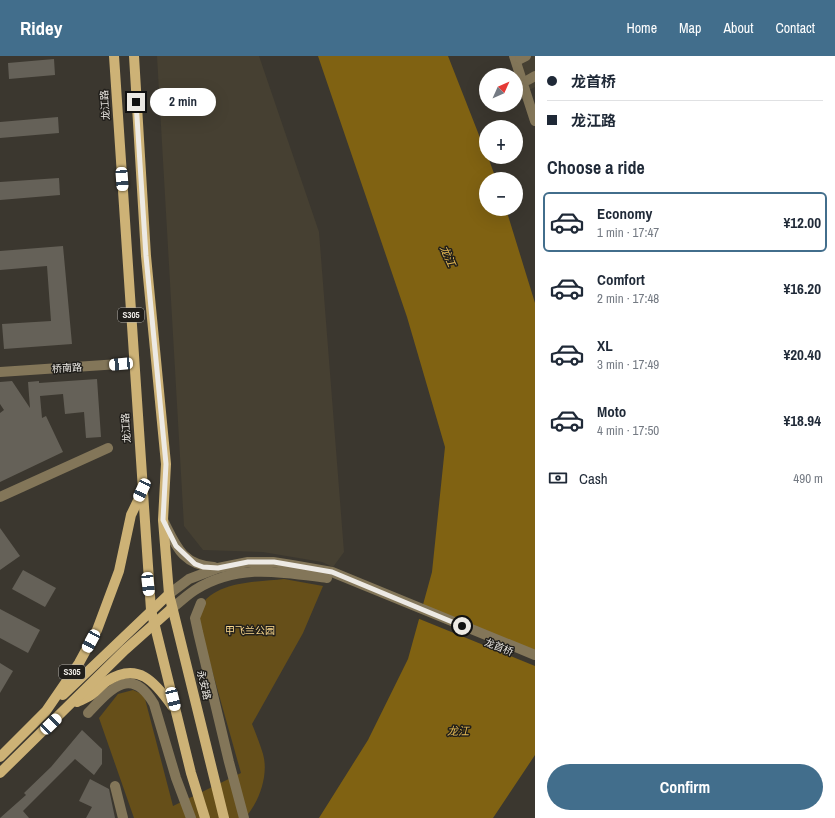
<!DOCTYPE html>
<html lang="en">
<head>
<meta charset="utf-8">
<style>
  :root { --surface:#fff; --page:#f2f2f3; --text:#1f2937; --muted:#747a83; --line:#e0e1e3; --accent:#426e8c }
  body { margin:0; font-family:"Archivo Narrow","Noto Sans SC",sans-serif; background:var(--page); color:var(--text); height:100vh; display:flex; flex-direction:column; font-size:15px; white-space:nowrap }
  * { box-sizing:border-box; margin:0 }
  p { font-size:13px; color:var(--muted) }
  .icon { flex:none; width:22px; height:22px; fill:none; stroke:currentColor; stroke-width:2; stroke-linecap:round; stroke-linejoin:round }
  .map { position:relative; flex:1; overflow:hidden }
  .details { display:flex; flex-direction:column; background:var(--surface); width:300px }
  .details>* { flex:none }
  .top-card { display:grid; align-content:center; height:88px; padding:0 12px; background:var(--surface) }
  .needle { width:26px; rotate:45deg }
  .tools { position:absolute; left:479px; top:12px; display:grid; gap:8px }
  .tools a { display:grid; place-items:center; width:44px; height:44px; border-radius:50%; background:var(--surface); box-shadow:0 4px 16px #0002; font-size:20px }
  .end { position:absolute; width:18px; height:18px; margin:-9px; border:5px solid #edeae5; background:#111; box-shadow:0 0 0 2px #111 }
  .from { border-radius:50% }
  .bubble { position:absolute; height:28px; border-radius:14px; background:var(--surface); box-shadow:0 4px 16px #0002; font-size:13px; font-weight:700; line-height:28px; text-align:center }
  .car { position:absolute; width:12px; height:24px; margin:-12px -6px; border-radius:5px; box-shadow:0 0 3px 1px #0007; background:linear-gradient(#fff 24%,#345 0 40%,#fff 0 76%,#345 0 86%,#fff 0) }
  .top-card b { display:flex; align-items:center; gap:14px; height:38px; font-size:15px }
  .top-card b+b { border-top:1px solid var(--line) }
  .top-card i { width:10px; height:10px; background:var(--text) }
  ul { padding:0; list-style:none }
  li { display:flex; align-items:center; gap:12px; height:60px; margin:0 8px 6px; padding:0 4px; border:2px solid transparent; border-radius:6px }
  li div { flex:1 }
  li b { display:block; font-size:15px }
  li em { font-style:normal; font-weight:700 }
  li.active { border-color:var(--accent) }
  li>.icon { width:36px; height:36px; stroke-width:1.5 }
  h2 { padding:0 12px; font-size:18px; line-height:48px }
  .pay { display:flex; align-items:center; gap:10px; height:44px; padding:0 12px; font-size:15px }
  .pay p { margin-inline-start:auto }
  .action { display:flex; gap:8px; margin-top:auto; padding:8px 12px }
  .action a { flex:1; height:46px; border-radius:24px; background:var(--accent); color:#fff; font-size:16px; font-weight:700; line-height:46px; text-align:center }
  header { display:flex; align-items:center; gap:24px; box-sizing:border-box; height:56px; padding:0 20px; background:var(--accent); color:#fff }
  header strong { font-size:19px }
  nav { display:flex; gap:22px; margin-inline-start:auto; font-size:14px }
  main { display:flex; flex:1; min-height:0 }
  .map>svg:first-child { display:block }
</style>
</head>
<body>
<header>
<strong>Ridey</strong>
<nav><a>Home</a><a>Map</a><a>About</a><a>Contact</a></nav>
</header>
<main>
<div class="map">
<svg width="535" height="762" viewBox="0 0 535 762">
  <rect width="100%" height="100%" fill="#3b372f"/>
  <g fill="#464032">
    <polygon points="157,0 259,0 319,176 344,496 333,511 322,506 263,496 203,494 184,470"/>
    <polygon points="517,0 535,0 535,31 529,34"/>
  </g>
  <path fill="#664f19" d="M284,523l39,7 -20,47 -51,91c4,10 8,20 11,30 6,21 -4,48 -18,64h-111l-35,-100 19,-24 15,-4 11,5 29,111 68,-33 -40,-142c-1,-6 -3,-13 -2,-19 9,-31 59,-30 85,-33z"/>
  <polygon fill="#806212" points="318,0 448,0 486,97 486,101 488,101 496,123 486,123 486,153 506,153 535,247 535,699 493,762 319,762 368,684 408,603 432,516 445,391 407,261"/>
  <polygon fill="#3b372f" points="421,549 535,596 535,610 417,562"/>
  <g fill="#656158">
    <polygon points="54,3 55,19 9,23 8,7"/>
    <polygon points="58,61 59,77 0,82 0,66"/>
    <polygon points="59,122 60,139 0,144 0,126"/>
    <polygon points="63,190 72,288 4,293 2,268 51,265 47,210 0,214 0,195"/>
    <polygon points="97,323 101,381 86,382 84,356 65,358 63,338 40,340 42,362 46,360 63,396 0,426 0,357 4,354 0,348 0,326 12,325 30,352 28,326 39,325 39,327"/>
    <polygon points="0,472 20,500 0,514"/>
    <polygon points="23,514 56,532 45,551 12,533"/>
    <polygon points="0,553 40,574 28,597 0,582"/>
    <polygon points="0,607 13,615 0,637"/>
    <polygon points="82,674 102,693 102,708 94,719 75,703 23,755 29,762 0,762 26,739 24,737 51,711"/>
    <polygon points="90,723 109,733 115,762 86,762 92,751 79,745"/>
  </g>
  <g fill="none" stroke-linecap="round" stroke-linejoin="round">
    <g stroke="#837659" stroke-width="10">
      <polyline points="514,0 535,65"/>
      <polyline points="520,3 526,0"/>
      <polyline points="528,24 535,20"/>
      <polyline points="0,316 134,307"/>
      <polyline points="0,441 108,392"/>
      <path d="M163,464c13,26 19,45 51,47"/>
      <polyline points="169,538 189,523 218,512 248,506 273,506 292,509 332,516 535,599"/>
      <polyline points="201,547 195,562 198,576 229,706 244,762"/>
      <path d="M171,553c8,-6 16,-14 24,-19 43,-27 86,-18 132,-12"/>
      <path d="M88,657c22,-23 43,-49 66,-9l22,74 15,40"/>
      <polyline points="115,730 123,762"/>
    </g>
    <g stroke="#cdb276" stroke-width="10">
      <polyline points="134,0 146,200 166,408 163,464 169,538 224,762"/>
      <polyline points="143,436 151,554 191,717 205,762"/>
      <polyline points="63,639 169,538"/>
      <path d="M77,646c4,-2 10,-4 14,-7 6,-4 10,-10 16,-14 31,-20 48,1 65,25"/>
      <polyline points="0,701 46,655 79,607 97,574 119,515 131,459 143,434 114,0"/>
      <polyline points="0,717 125,594 171,553"/>
    </g>
  </g>
  <g fill="none" stroke-linecap="round" stroke-linejoin="round">
    <polyline stroke="#edeae5" stroke-width="5" points="136,46 146,200 166,408 163,464 176,490 195,508 203,511 218,512 248,506 274,506 332,516 462,570"/>
  </g>
  <g text-anchor="middle" dominant-baseline="central" stroke-width="3" stroke-linejoin="round" paint-order="stroke">
    <g fill="#211f1b" stroke="#b0ada8" stroke-width="1">
      <rect x="118" y="252" width="26" height="14" rx="3"/>
      <rect x="59" y="609" width="26" height="14" rx="3"/>
    </g>
    <g font-size="9" font-weight="bold" fill="#edeae5">
      <text x="131" y="259">S305</text>
      <text x="72" y="616">S305</text>
    </g>
    <g font-size="10" fill="#edeae5" stroke="#211f1b">
      <text transform="translate(105 49) rotate(-94)">龙江路</text>
      <text transform="translate(67 312) rotate(-4)">桥南路</text>
      <text transform="translate(126 372) rotate(-94)">龙江路</text>
      <text transform="translate(499 591) rotate(22)">龙首桥</text>
      <text transform="translate(204 629) rotate(76)">永安路</text>
    </g>
    <g font-size="10" fill="#fcd98c" stroke="#211f1b">
      <text x="250" y="574">甲飞兰公园</text>
    </g>
    <g font-size="11" font-style="italic" fill="#e4b953" stroke="#211f1b">
      <text transform="translate(448 200) rotate(65)">龙江</text>
      <text x="458" y="675">龙江</text>
    </g>
  </g>
</svg>
<div class="tools">
<a><svg class="needle" viewBox="-14 -14 28 28"><path d="M0-13l5 13h-10z" fill="#e53935"/><path d="M0 13l5-13h-10z" fill="#747a83"/></svg></a>
<a>+</a>
<a>−</a>
</div>
<i class="end from" style="left:462px;top:570px"></i>
<i class="end" style="left:136px;top:46px"></i>
<div class="bubble" style="left:150px;top:32px;width:66px">2 min</div>
<i class="car" style="left:122px;top:123px;rotate:176deg"></i>
<i class="car" style="left:121px;top:308px;rotate:265deg"></i>
<i class="car" style="left:142px;top:434px;rotate:205deg"></i>
<i class="car" style="left:148px;top:528px;rotate:174deg"></i>
<i class="car" style="left:91px;top:585px;rotate:208deg"></i>
<i class="car" style="left:173px;top:643px;rotate:166deg"></i>
<i class="car" style="left:51px;top:668px;rotate:46deg"></i>
</div>
<section class="details">
<div class="top-card">
<b><i class="from"></i>龙首桥</b>
<b><i></i>龙江路</b>
</div>
<h2>Choose a ride</h2>
<ul>
<li class="active"><svg class="icon" aria-label="car" viewBox="0 0 24 24"><path d="M5 17H2v-5l4-1 3-4h7l3 4 3 1v5h-3M9 17h6M6 11h13"/><circle cx="7" cy="17" r="2"/><circle cx="17" cy="17" r="2"/></svg><div><b>Economy</b><p>1 min · 17:47</p></div><em>¥12.00</em></li>
<li><svg class="icon" aria-label="car" viewBox="0 0 24 24"><path d="M5 17H2v-5l4-1 3-4h7l3 4 3 1v5h-3M9 17h6M6 11h13"/><circle cx="7" cy="17" r="2"/><circle cx="17" cy="17" r="2"/></svg><div><b>Comfort</b><p>2 min · 17:48</p></div><em>¥16.20</em></li>
<li><svg class="icon" aria-label="car" viewBox="0 0 24 24"><path d="M5 17H2v-5l4-1 3-4h7l3 4 3 1v5h-3M9 17h6M6 11h13"/><circle cx="7" cy="17" r="2"/><circle cx="17" cy="17" r="2"/></svg><div><b>XL</b><p>3 min · 17:49</p></div><em>¥20.40</em></li>
<li><svg class="icon" aria-label="car" viewBox="0 0 24 24"><path d="M5 17H2v-5l4-1 3-4h7l3 4 3 1v5h-3M9 17h6M6 11h13"/><circle cx="7" cy="17" r="2"/><circle cx="17" cy="17" r="2"/></svg><div><b>Moto</b><p>4 min · 17:50</p></div><em>¥18.94</em></li>
</ul>
<div class="pay"><svg class="icon" aria-label="cash" viewBox="0 0 24 24"><path d="M3 7h18v10H3z"/><circle cx="12" cy="12" r="2"/></svg>Cash<p>490 m</p></div>
<div class="action"><a>Confirm</a></div>
</section>
</main>
</body>
</html>
